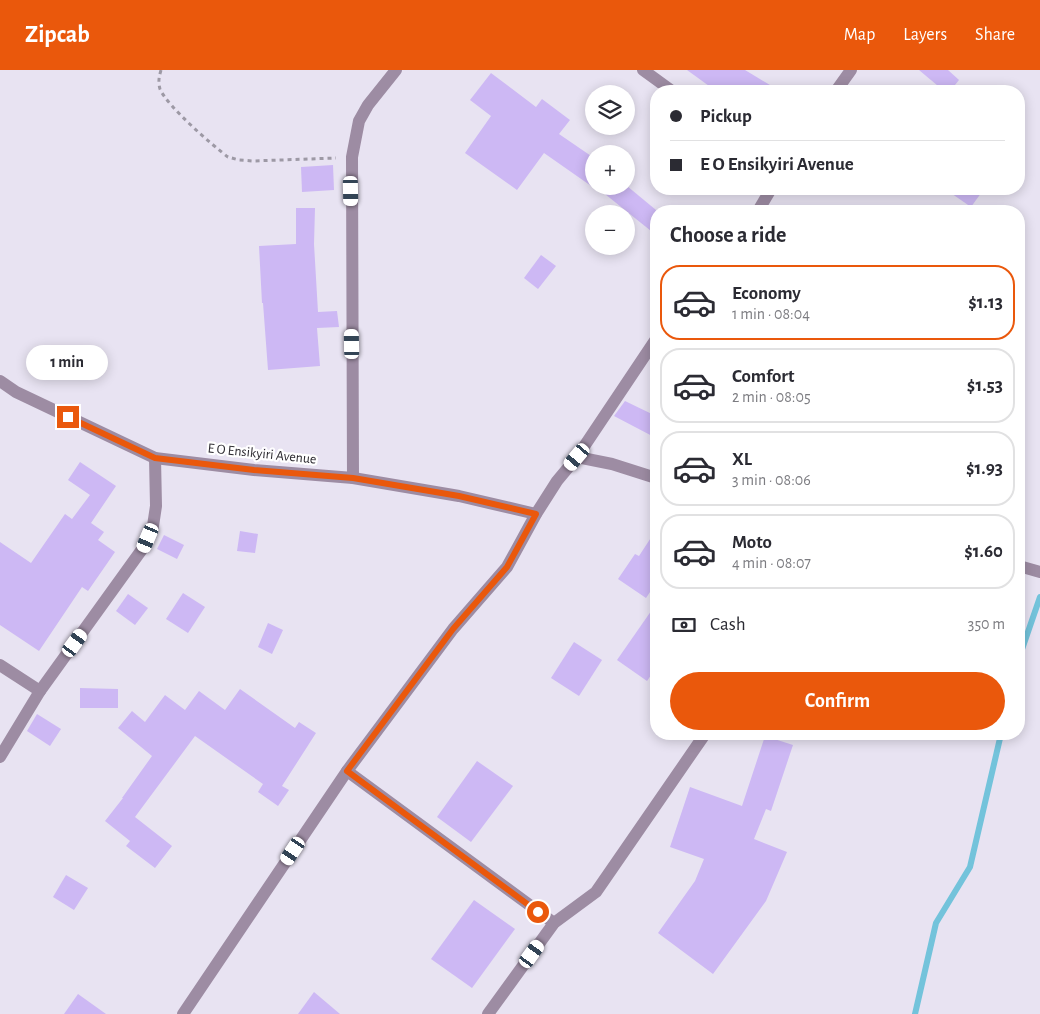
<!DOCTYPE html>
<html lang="en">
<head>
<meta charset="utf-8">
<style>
  :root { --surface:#fff; --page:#f2f2f3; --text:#2b2b33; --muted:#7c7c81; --line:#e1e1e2; --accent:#ea580c }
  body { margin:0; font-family:"Alegreya Sans",sans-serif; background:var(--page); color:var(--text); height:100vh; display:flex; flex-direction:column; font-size:19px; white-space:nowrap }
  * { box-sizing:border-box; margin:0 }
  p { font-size:16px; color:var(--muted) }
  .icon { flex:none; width:28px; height:28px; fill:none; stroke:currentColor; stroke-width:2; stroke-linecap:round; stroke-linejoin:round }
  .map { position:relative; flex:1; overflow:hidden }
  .side { position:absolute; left:650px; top:135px; width:375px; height:535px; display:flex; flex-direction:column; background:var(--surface); border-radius:20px; box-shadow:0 2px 12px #0003 }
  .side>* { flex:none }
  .hud { position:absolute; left:650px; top:15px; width:375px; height:110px; border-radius:20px; box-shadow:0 2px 12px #0003; display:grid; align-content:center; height:110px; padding:0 20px; background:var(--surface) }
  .fabs { position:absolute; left:585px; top:15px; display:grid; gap:10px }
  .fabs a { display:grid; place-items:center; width:50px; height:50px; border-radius:50%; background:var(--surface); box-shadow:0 2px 12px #0003; font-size:25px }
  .end { position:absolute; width:22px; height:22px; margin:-11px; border:6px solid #ea580c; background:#fff; box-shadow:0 0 0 2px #fff }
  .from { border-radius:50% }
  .bubble { position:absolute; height:35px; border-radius:18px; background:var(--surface); box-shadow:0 2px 12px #0003; font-size:16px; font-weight:600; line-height:35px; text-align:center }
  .car { position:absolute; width:15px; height:30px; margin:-15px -8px; border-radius:6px; box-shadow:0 0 4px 1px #0007; background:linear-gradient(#fff 24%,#345 0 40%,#fff 0 76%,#345 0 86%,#fff 0) }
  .hud b { display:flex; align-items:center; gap:18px; height:48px; font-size:19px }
  .hud b+b { border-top:1px solid var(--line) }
  .hud i { width:12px; height:12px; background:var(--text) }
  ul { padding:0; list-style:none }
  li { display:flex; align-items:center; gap:15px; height:75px; margin:0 10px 8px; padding:0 10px; border:2px solid var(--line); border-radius:20px }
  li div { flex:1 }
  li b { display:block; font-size:19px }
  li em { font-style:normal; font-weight:600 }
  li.selected { border-color:var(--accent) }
  li>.icon { width:45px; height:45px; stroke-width:1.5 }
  h2 { padding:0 20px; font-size:22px; line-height:60px }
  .pay { display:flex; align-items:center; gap:12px; height:55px; padding:0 20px; font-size:19px }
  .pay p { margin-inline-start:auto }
  .button { display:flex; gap:10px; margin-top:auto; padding:10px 20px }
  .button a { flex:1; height:58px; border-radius:30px; background:var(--accent); color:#fff; font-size:20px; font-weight:600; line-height:58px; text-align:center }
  header { display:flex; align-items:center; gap:30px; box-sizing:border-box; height:70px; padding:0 25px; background:var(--accent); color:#fff }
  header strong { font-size:24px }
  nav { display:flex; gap:28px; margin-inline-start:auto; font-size:18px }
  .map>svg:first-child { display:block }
</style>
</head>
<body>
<header>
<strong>Zipcab</strong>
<nav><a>Map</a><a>Layers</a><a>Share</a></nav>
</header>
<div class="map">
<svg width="1040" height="944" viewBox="0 0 1040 944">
  <rect width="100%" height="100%" fill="#e8e3f2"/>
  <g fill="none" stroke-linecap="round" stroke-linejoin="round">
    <g stroke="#73c3db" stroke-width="6">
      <polyline points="1019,588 1040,527"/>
      <polyline points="915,944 936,853 970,797 1001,664"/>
    </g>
  </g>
  <g fill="#cdb8f4">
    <polygon points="687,0 745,0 780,21 716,21"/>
    <polygon points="919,0 948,0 959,10 950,21 944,21"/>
    <polygon points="491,3 536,37 542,29 570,50 559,64 594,88 594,118 544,83 517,120 465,83 491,46 470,30"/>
    <polygon points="333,95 334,120 302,122 301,97"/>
    <polygon points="595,116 627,116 656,140 656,165"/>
    <polygon points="945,119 984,119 971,137"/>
    <polygon points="296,138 315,138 314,174 318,242 337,241 339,257 317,258 320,296 268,300 263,233 262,233 259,176 296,174"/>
    <polygon points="541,185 556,196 538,219 524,208"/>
    <polygon points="625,331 656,346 656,368 614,346"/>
    <polygon points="80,392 116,416 91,453 104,462 98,470 115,482 88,521 82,517 39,581 0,555 0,472 31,493 65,444 72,449 90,425 68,410"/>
    <polygon points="656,460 656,513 646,528 618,509 635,484 639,486"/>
    <polygon points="240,461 258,464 255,483 237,481"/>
    <polygon points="164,465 184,475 177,489 157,479"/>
    <polygon points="183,523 205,537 188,563 166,549"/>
    <polygon points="128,524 148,538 135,555 116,541"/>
    <polygon points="656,534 656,598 647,611 617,590"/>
    <polygon points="268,553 283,560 272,584 258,577"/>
    <polygon points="574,572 602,590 579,626 551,608"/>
    <polygon points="80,618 118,619 118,638 80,638"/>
    <polygon points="240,619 295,658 299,652 316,663 282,716 289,720 278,736 258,722 263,714 195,666 135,747 172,776 155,798 126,776 130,771 105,751 123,728 122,728 152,686 118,658 132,641 145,652 165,625 185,640 199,621 225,640"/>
    <polygon points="37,644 61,659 50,676 27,661"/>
    <polygon points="765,666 793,675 771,741 766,739 754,769 787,782 766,831 713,904 658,863 695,811 704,789 670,777 690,717 742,736"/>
    <polygon points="477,691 513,716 471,772 437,747"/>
    <polygon points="66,805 88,818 74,840 53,827"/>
    <polygon points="474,830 515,859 472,918 431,889"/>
    <polygon points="314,922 340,944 298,944"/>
    <polygon points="78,924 106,944 64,944"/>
  </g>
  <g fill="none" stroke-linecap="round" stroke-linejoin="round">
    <path stroke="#9d99a5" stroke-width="3" stroke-dasharray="4 4" stroke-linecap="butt" d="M161,0c-2,7 -3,12 -1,19 7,17 52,56 68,68l11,3 14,1 83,-3"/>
    <g stroke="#9d8ca3" stroke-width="12">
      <polyline points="643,0 672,21"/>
      <polyline points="836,21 851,0"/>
      <polyline points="758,141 771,119"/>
      <polyline points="0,311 16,322 155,388 254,400 353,408 459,426 536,444"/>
      <polyline points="577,387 656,269"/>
      <polyline points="353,408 352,87 359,51 368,35 396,0"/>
      <polyline points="0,595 40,621"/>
      <polyline points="0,687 40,621 143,478 153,456 156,436 155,388"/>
      <polyline points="347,701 554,853"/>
      <polyline points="488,944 554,853 596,822 705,664"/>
    </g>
    <g stroke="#9d8ca3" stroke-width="12">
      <polyline points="1019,496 1040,502"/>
      <polyline points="183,944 347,701 453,559 507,497 536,444 557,411 577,387 612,394 656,408"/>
    </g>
  </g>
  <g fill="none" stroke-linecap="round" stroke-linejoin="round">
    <polyline stroke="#ea580c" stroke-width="6" points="68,347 155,388 254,400 353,408 459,426 536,444 507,497 453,559 347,701 538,842"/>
  </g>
  <g text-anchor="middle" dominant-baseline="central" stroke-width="4.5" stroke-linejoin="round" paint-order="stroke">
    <g font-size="14" fill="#2b292f" stroke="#fff">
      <text transform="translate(262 384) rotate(6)">E O Ensikyiri Avenue</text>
    </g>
  </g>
</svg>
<div class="fabs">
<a><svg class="icon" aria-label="layers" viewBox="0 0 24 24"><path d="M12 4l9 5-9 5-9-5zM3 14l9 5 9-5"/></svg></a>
<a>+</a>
<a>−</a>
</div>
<i class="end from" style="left:538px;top:842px"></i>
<i class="end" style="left:68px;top:347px"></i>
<div class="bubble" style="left:26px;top:275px;width:82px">1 min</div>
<i class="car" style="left:351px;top:121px;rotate:179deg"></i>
<i class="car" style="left:352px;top:274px;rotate:359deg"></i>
<i class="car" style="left:577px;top:387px;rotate:220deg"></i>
<i class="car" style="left:148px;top:468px;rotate:203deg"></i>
<i class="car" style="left:75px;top:573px;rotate:36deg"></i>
<i class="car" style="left:293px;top:781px;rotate:214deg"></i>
<i class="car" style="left:532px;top:884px;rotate:36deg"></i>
<div class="hud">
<b><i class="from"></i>Pickup</b>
<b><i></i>E O Ensikyiri Avenue</b>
</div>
<section class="side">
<h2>Choose a ride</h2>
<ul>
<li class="selected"><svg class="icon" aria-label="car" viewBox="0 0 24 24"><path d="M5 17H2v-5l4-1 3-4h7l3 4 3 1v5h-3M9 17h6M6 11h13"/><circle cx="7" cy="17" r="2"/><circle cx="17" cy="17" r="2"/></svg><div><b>Economy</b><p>1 min · 08:04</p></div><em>$1.13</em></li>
<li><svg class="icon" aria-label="car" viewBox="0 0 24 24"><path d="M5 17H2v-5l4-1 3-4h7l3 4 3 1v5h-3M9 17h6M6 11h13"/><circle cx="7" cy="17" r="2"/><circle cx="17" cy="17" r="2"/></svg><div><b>Comfort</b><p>2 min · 08:05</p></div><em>$1.53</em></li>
<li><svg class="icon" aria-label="car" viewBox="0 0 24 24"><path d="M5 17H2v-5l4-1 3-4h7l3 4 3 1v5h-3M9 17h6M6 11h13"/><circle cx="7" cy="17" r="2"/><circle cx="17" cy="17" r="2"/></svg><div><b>XL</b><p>3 min · 08:06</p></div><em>$1.93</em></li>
<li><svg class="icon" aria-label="car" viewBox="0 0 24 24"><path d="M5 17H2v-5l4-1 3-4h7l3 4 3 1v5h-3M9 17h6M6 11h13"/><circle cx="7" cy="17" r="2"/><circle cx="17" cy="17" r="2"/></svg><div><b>Moto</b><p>4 min · 08:07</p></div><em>$1.60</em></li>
</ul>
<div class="pay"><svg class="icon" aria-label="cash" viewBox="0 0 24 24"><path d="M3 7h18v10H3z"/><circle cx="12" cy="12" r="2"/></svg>Cash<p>350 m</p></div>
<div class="button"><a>Confirm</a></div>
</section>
</div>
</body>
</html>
